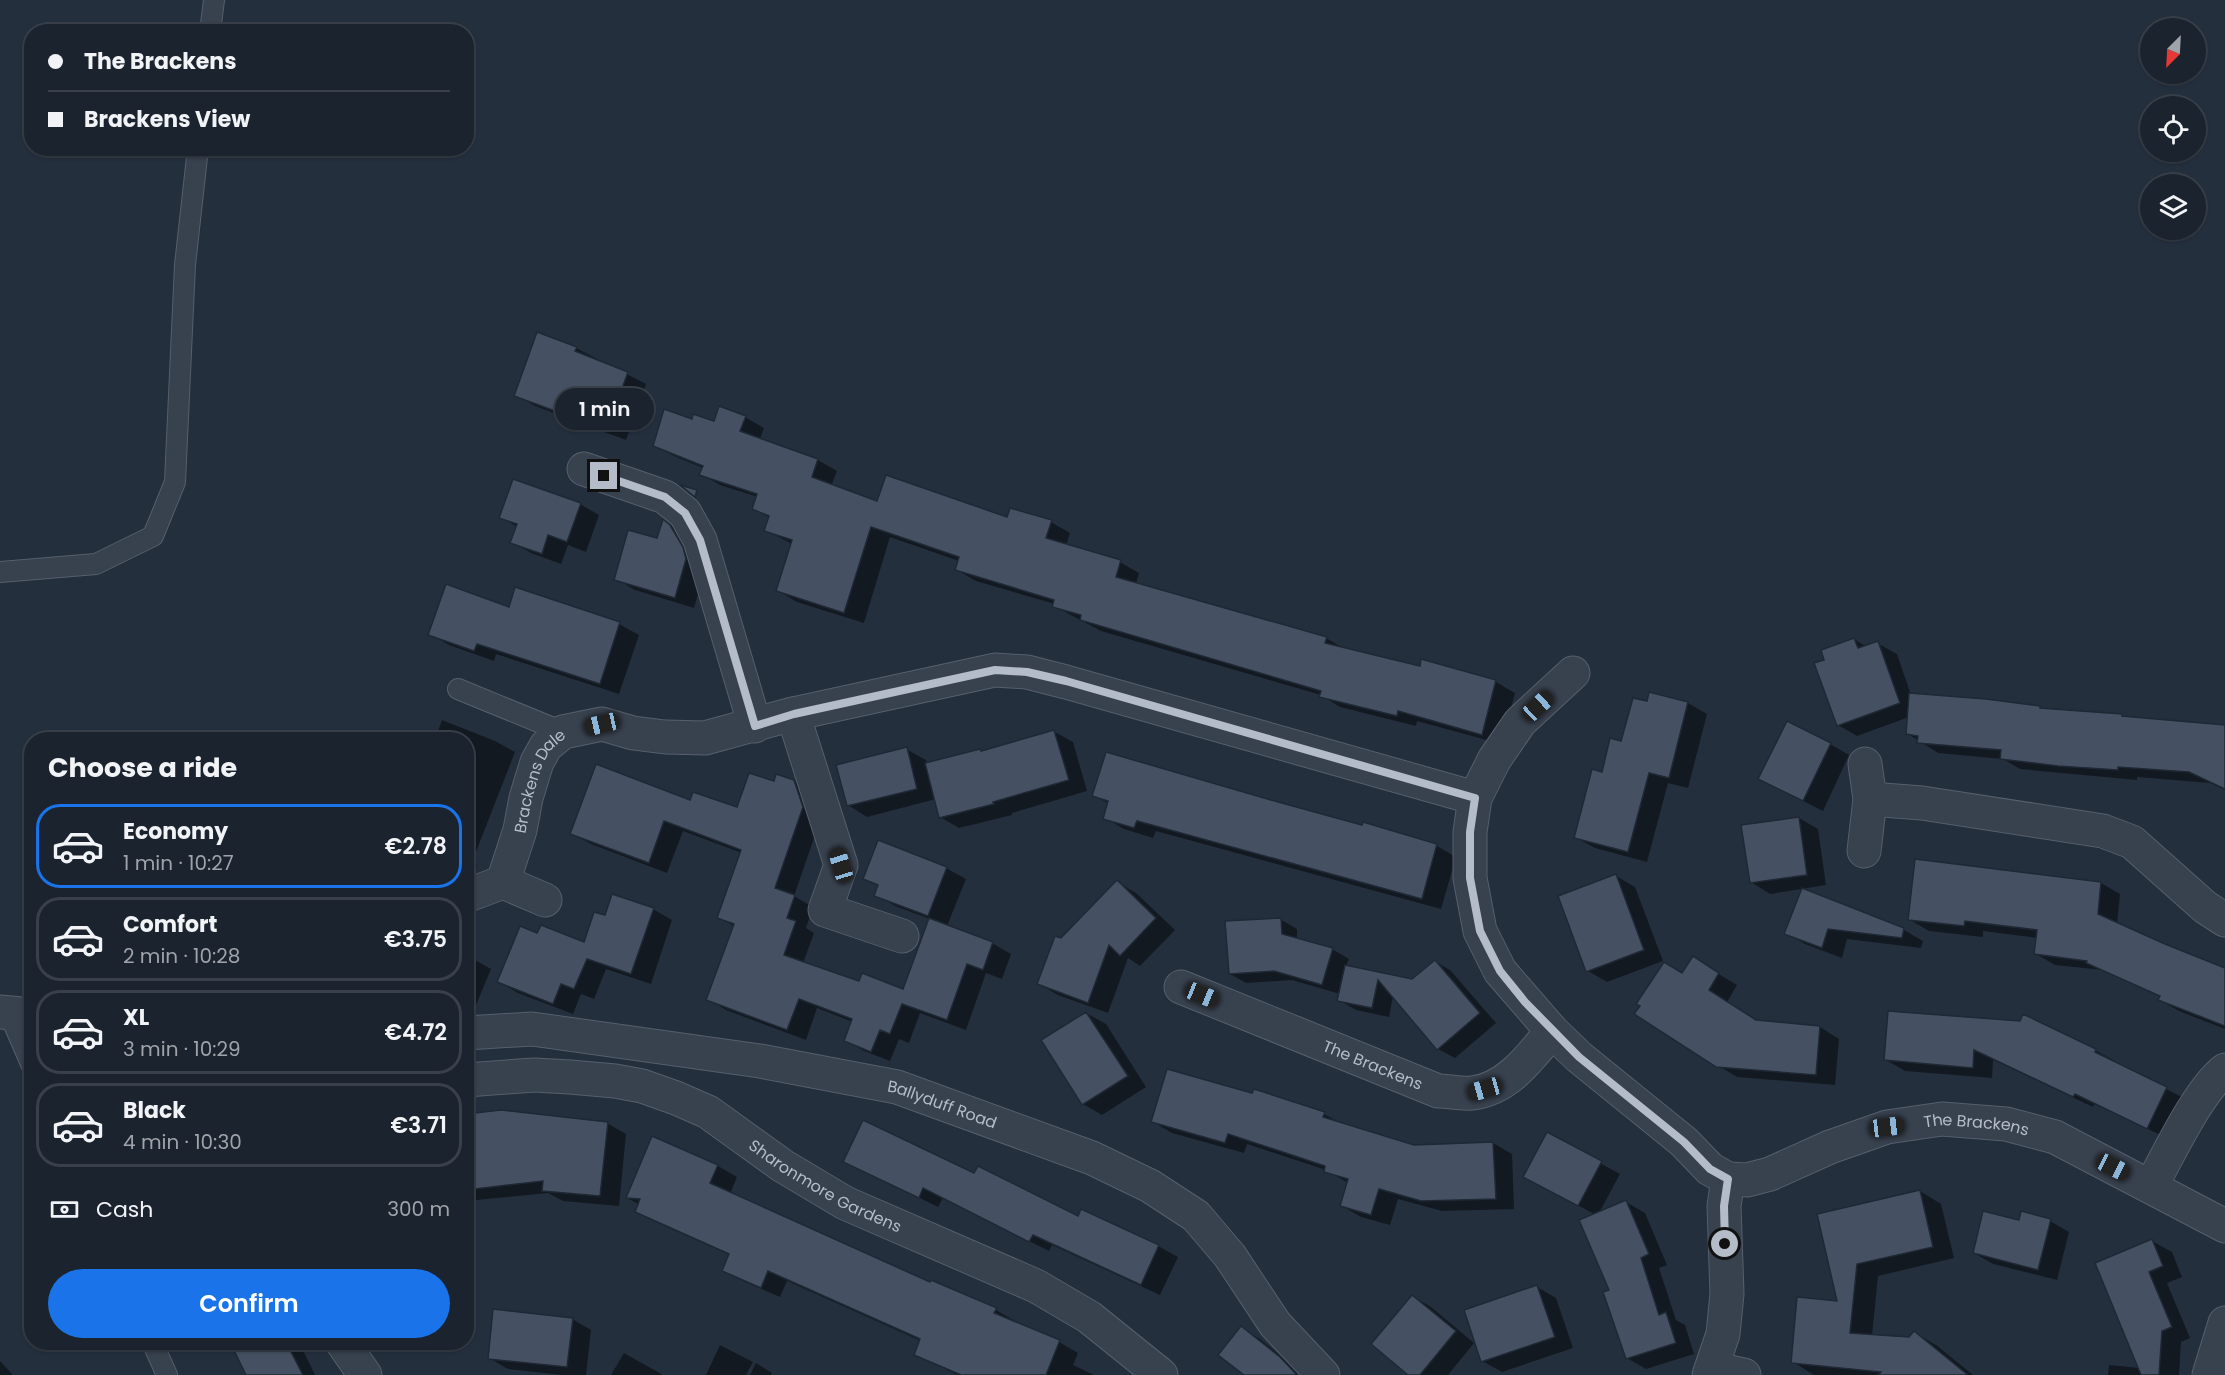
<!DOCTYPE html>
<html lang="en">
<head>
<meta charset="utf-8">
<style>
  :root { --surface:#1b232e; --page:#282f3a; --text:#f1f3f6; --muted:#a0a4aa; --line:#39404a; --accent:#1a73e8 }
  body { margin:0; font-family:Poppins,sans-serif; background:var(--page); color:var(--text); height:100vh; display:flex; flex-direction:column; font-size:22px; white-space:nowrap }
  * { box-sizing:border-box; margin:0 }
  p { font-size:20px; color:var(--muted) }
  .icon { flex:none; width:33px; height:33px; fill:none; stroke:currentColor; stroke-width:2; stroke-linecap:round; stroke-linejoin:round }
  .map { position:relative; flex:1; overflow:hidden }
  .drawer { position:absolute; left:24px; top:732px; width:450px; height:618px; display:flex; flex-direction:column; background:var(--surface); border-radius:24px; box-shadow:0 2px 4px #0004,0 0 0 2px var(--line) }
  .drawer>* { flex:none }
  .banner { position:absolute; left:24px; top:24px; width:450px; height:132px; border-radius:24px; box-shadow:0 2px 4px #0004,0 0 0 2px var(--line); display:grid; align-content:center; height:132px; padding:0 24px; background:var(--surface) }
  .needle { width:39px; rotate:204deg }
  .tools { position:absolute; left:2140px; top:18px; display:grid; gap:12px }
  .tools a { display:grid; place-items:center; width:66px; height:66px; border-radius:50%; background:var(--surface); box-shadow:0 2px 4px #0004,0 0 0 2px var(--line); font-size:30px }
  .end { position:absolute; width:27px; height:27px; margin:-14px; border:8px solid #b4bcc9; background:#111; box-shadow:0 0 0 3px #111 }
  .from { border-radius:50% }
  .bubble { position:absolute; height:42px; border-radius:21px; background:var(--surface); box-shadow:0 2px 4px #0004,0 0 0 2px var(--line); font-size:20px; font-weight:600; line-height:42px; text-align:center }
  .car { position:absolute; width:18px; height:36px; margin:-18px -9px; border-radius:8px; box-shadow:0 0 4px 2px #0007; background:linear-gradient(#222 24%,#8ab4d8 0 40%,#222 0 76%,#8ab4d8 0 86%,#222 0) }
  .banner b { display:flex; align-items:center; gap:21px; height:57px; font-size:22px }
  .banner b+b { border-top:2px solid var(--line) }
  .banner i { width:15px; height:15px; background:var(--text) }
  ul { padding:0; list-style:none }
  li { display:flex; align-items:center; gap:18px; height:84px; margin:0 12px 9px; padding:0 12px; border:3px solid var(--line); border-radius:24px }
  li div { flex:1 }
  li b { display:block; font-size:22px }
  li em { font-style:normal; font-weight:600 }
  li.on { border-color:var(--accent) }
  li>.icon { width:54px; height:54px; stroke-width:1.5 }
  h2 { padding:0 24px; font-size:27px; line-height:72px }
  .pay { display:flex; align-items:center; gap:15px; height:66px; padding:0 24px; font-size:22px }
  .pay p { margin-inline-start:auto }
  .button { display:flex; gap:12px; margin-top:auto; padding:12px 24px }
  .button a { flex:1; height:69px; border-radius:36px; background:var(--accent); color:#fff; font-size:24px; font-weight:600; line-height:69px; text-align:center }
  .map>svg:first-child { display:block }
</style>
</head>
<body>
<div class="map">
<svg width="2225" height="1375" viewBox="0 0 2225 1375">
  <rect width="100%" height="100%" fill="#242f3e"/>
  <g fill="#0007">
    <polygon points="576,348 646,384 626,440 535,406 516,395"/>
    <polygon points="745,417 764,428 760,439 818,460 837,471 831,486 878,503 1008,519 1051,522 1070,533 1066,546 1120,562 1139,573 1136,584 1326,638 1345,649 1421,668 1422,661 1496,682 1515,693 1501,744 1417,721 1416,726 1340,707 1321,695 1101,631 1054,606 1055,604 976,581 957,570 959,561 890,537 864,623 797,602 778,591 792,544 766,530 770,518 754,509 758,497 720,485 701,474 703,468 674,456 655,445 693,421 714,423"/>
    <polygon points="580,504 599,515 586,552 568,545 561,564 531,553 512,542 517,527 501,517"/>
    <polygon points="664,522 682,532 705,570 694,608 635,590 616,579 658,539"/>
    <polygon points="516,589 619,624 639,635 619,694 496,654 494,661 449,645 430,634 510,609"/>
    <polygon points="1854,639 1867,647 1877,643 1897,654 1911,695 2044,710 2122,716 2126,718 2225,732 2225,790 2210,783 2137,777 2137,780 2020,769 2003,759 1938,753 1908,734 1909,717 1857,736 1838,725 1826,661"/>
    <polygon points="1650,694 1688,703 1707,714 1688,788 1668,783 1647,862 1595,848 1575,837 1603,773 1648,703"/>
    <polygon points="442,720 495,741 515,752 472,862 477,865 466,890 466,740 435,740"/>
    <polygon points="1053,731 1073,742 1087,791 1012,813 1012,815 959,828 940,817 936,799 867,817 848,805 906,749 926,760 927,764 983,752"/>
    <polygon points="1830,744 1849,755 1823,811 1760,779"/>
    <polygon points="794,781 813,792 821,818 794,896 813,907 806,928 814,933 803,963 860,983 904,991 930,919 895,906 876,895 879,886 865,878 946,868 966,879 947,926 992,943 1011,954 1002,979 986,973 966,1030 920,1013 909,1043 899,1039 890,1061 864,1051 846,1040 853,1022 817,1008 806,1040 726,1010 708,999 735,927 719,917 742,853 683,831 667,873 591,844 572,834 691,801 738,809 775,783"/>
    <polygon points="1094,795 1363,827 1364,824 1437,846 1456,857 1441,909 1156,831 1153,838 1124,829 1105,818 1109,804"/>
    <polygon points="1799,818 1818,829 1826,885 1770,894 1751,882"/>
    <polygon points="1916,861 2101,883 2120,894 2117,924 2225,969 2225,1029 2179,1011 2160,1000 2161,997 2103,970 2055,965 2036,954 2037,938 1983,931 1983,937 1929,931 1910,920"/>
    <polygon points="1616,876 1635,887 1663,961 1607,982 1588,971"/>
    <polygon points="1117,882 1136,893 1175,930 1140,966 1128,958 1108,1013 1058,995 1039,984 1061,940"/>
    <polygon points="1803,890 1904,930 1923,941 1921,948 1847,939 1842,958 1805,944 1786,933"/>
    <polygon points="653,909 672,920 651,984 606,969 594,999 581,994 573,1014 518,993 499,982 538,935 585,944 606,917"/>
    <polygon points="1280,919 1297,929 1297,940 1332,949 1349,959 1346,966 1412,980 1435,961 1451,971 1496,1023 1455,1058 1438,1049 1393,996 1389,1017 1356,1010 1339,1000 1340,994 1292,980 1246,983 1230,974"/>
    <polygon points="466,955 491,969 476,1005 466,1001"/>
    <polygon points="1712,970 1737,985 1727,1002 1758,1022 1820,1027 1839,1039 1835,1085 1737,1077 1717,1065 1683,975"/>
    <polygon points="1086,1013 1106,1024 1146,1087 1102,1115 1083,1104"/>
    <polygon points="1889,1013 2095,1050 2115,1061 2114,1063 2186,1099 2167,1138 2094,1104 2093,1107 1993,1060 1992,1078 1905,1071 1886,1060"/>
    <polygon points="1324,1114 1344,1125 1414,1146 1493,1143 1512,1154 1514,1209 1442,1211 1398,1199 1390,1225 1361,1217 1342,1206 1348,1183 1326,1170 1247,1144 1244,1153 1172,1133 1153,1122"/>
    <polygon points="466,1115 607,1123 626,1134 619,1206 563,1201 548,1193 466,1201"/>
    <polygon points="1547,1134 1620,1174 1599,1213 1626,1202 1645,1213 1667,1265 1659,1268 1676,1320 1685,1325 1694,1354 1646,1369 1627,1358 1611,1291 1596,1215 1544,1187"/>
    <polygon points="653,1138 718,1166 737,1177 730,1194 931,1284 996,1310 1015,1321 1014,1323 1059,1342 1078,1353 1073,1365 1094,1375 957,1375 916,1354 921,1341 787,1281 780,1297 743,1281 724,1270 730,1255 656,1222 637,1211 640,1205 627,1198"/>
    <polygon points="845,1161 975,1174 1078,1218 1082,1211 1158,1246 1178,1257 1160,1295 1052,1245 1049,1251 943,1198 938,1207"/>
    <polygon points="1920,1191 1941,1204 1954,1258 1878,1276 1872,1336 1910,1339 1915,1333 1936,1345 1973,1375 1814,1375 1793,1362 1839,1302 1819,1215"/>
    <polygon points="2050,1221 2069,1232 2057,1280 1993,1264 1974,1253"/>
    <polygon points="2152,1241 2172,1252 2182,1277 2167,1283 2190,1338 2181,1342 2179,1375 2108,1375 2109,1365 2140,1368 2097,1264"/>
    <polygon points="1537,1287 1556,1298 1573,1348 1502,1372 1482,1361"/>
    <polygon points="1412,1296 1431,1307 1474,1343 1448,1375 1411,1375"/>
    <polygon points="572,1319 591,1330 586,1375 562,1375 508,1369 489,1358"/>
    <polygon points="1241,1328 1260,1339 1304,1375 1246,1375"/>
    <polygon points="232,1342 299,1342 315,1375 248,1375"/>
    <polygon points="720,1345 753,1362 746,1375 706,1375"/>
    <polygon points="624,1353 663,1375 611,1375"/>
    <polygon points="0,1361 13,1375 0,1375"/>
    <polygon points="756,1363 772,1373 771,1375 750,1375"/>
  </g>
  <g fill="#455162" stroke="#1f2835" stroke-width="1.5">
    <polygon points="537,332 577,347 575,351 628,372 607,430 514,396"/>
    <polygon points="719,406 746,416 740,431 818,459 812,477 877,501 886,475 1007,517 1010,508 1052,520 1046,538 1121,560 1116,577 1327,637 1325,643 1420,666 1421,659 1496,680 1482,735 1398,711 1397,716 1319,697 1321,691 1080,620 1081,615 1052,607 1054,600 955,570 959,557 871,527 844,613 776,591 792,540 764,531 769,516 752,509 757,494 699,475 703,466 653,446 664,409 692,419 693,414 714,421"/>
    <polygon points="513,479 581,503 567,542 548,535 542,554 510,543 517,524 499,518"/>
    <polygon points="680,485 697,490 695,497"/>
    <polygon points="663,519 670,525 683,547 686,559 675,598 614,580 628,530 657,538"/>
    <polygon points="446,584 509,607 515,587 620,622 600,684 477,644 474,651 428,635"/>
    <polygon points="1854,638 1858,648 1878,641 1900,703 1837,726 1814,663 1824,660 1821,650"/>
    <polygon points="1649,692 1688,702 1669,778 1649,773 1628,852 1574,838 1592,769 1602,772 1610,738 1621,741 1633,698 1647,701"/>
    <polygon points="1909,693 1986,699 2040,706 2040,708 2122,714 2122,716 2225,725 2225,789 2189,772 2118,767 2118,770 2058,766 2000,759 2001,750 1917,743 1918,736 1906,734"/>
    <polygon points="1787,721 1831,743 1803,801 1758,779"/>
    <polygon points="1054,730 1069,780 993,802 994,804 939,818 925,763 980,749 981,751"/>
    <polygon points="907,747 917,789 847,806 836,765"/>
    <polygon points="1106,752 1271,800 1362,825 1363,822 1437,844 1422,899 1137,821 1134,828 1103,819 1108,801 1092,796"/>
    <polygon points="596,764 690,800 693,792 737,807 749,773 774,781 776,774 794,780 803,807 775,888 795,895 787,918 796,921 784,955 859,981 862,973 903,989 929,918 993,942 983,970 967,964 947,1020 902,1004 890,1034 880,1030 871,1052 844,1041 852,1019 799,999 787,1030 706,1000 734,924 717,918 741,850 664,821 649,863 570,834"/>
    <polygon points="1799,817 1807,875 1750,883 1741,825"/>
    <polygon points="878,840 947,867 928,916 874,896 878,885 863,879"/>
    <polygon points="1915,859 2101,882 2098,914 2165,944 2225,968 2225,1026 2158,1000 2160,996 2086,963 2087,961 2034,954 2037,930 1965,921 1964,926 1908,920"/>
    <polygon points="1616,874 1644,950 1586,972 1558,896"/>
    <polygon points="1117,880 1156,918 1120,956 1109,945 1088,1003 1037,984 1055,936 1061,938"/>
    <polygon points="1802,888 1904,928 1902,938 1828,929 1822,948 1784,934"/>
    <polygon points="612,894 654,908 631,974 587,959 574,989 561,984 553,1004 497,982 520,926 537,933 541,925 584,942 594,912 605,915"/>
    <polygon points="1281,918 1282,934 1333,948 1322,985 1274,971 1229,974 1225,921"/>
    <polygon points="1693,956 1719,973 1709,990 1756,1020 1820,1026 1816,1075 1716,1067 1634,1014 1640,1006 1636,1004 1664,962 1682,973"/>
    <polygon points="1435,960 1480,1013 1437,1050 1378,980 1372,1008 1337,1001 1345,965 1412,979"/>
    <polygon points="1888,1011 2020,1021 2023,1014 2096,1049 2095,1052 2167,1087 2147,1129 2075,1094 2073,1097 1974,1050 1973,1068 1884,1060"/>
    <polygon points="1086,1012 1128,1076 1082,1105 1041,1040"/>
    <polygon points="1167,1069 1252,1093 1254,1089 1325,1112 1323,1117 1414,1145 1493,1142 1496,1199 1421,1201 1379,1189 1371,1215 1340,1206 1348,1179 1324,1172 1325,1166 1228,1134 1225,1143 1151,1122"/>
    <polygon points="501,1110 608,1122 600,1196 542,1191 543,1181 466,1190 466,1114"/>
    <polygon points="863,1120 974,1173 978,1166 1078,1216 1081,1209 1159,1245 1141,1285 1033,1235 1029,1242 923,1188 919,1198 843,1162"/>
    <polygon points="1547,1132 1602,1161 1578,1206 1523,1177"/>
    <polygon points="652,1136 718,1165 710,1183 930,1282 931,1280 997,1308 994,1313 1060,1340 1046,1375 961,1375 914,1355 920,1339 768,1271 761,1288 722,1271 729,1254 635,1212 640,1199 626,1198"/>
    <polygon points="1920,1190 1933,1247 1857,1264 1850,1333 1909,1337 1914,1331 1968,1375 1878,1375 1881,1372 1791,1363 1797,1297 1837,1301 1817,1214"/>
    <polygon points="1626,1200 1649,1254 1641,1258 1659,1315 1666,1312 1676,1343 1626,1359 1603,1292 1609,1290 1579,1220"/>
    <polygon points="1983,1211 2019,1220 2021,1211 2051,1219 2038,1270 1973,1253"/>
    <polygon points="2152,1239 2163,1266 2149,1272 2172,1327 2162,1331 2159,1375 2141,1375 2095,1263"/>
    <polygon points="1537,1285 1555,1337 1481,1362 1464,1310"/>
    <polygon points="1412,1295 1456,1331 1420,1375 1408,1375 1371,1344"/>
    <polygon points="493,1309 573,1318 567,1367 488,1359"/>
    <polygon points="1241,1326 1280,1357 1297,1375 1244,1375 1218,1355"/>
    <polygon points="230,1342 286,1342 303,1375 246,1375"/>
  </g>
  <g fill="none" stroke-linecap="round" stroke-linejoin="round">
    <g stroke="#565f6c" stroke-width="22">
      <g id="lane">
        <polyline points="210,32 214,0"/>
        <polyline points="0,572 96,564 153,536 175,482 185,265 198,148"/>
        <polyline points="458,689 563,732"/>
        <polyline points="9,1013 32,1066"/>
        <polyline points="152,1342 167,1375"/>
      </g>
    </g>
    <g stroke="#565f6c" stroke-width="35">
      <g id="street">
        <polyline points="584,469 665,497 685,513 700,540 755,726"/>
        <path id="s1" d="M1573,673l-53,49 -26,38 -19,38 -5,34v46l10,53 20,40 52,60 27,26 105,85 26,27 18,10 19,1 23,-6 60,-27 57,-20 55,-8 64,5 49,13 170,89"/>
        <polyline points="793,714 841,865 825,910 902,936"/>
        <polyline points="1870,799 1922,803 2103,831 2132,842 2205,907 2225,920"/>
        <polyline points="1864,851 1870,799 1865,764"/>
        <polyline points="503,882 545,900"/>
        <path id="s2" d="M466,896l37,-14 17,-52 6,-32 11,-36 9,-16 17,-14 39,-8 31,9 32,4 40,1 88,-24 202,-44 32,2 39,10 409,116"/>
        <path id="s3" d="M1181,987l257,104c11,0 23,3 34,2 36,-4 58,-36 80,-62"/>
        <polyline points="0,1012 32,1015"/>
        <path id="s4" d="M466,1033l66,-4 228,32 137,26 195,71 58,28 46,30 34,40 45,68 48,51"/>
        <path id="s5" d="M466,1080l68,-5 36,2 45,4 27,5 34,12 32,14 75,54 62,37 191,83 53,31 72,58"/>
        <path d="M2151,1186c18,-32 47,-95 74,-116"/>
        <polyline points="342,1342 365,1375"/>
        <polyline points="1712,1368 1744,1375"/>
        <polyline points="1709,1375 1723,1334 1727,1294 1724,1206 1728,1179"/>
        <polyline points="2209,1375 2225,1323"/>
      </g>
    </g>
    <use href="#lane" stroke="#38414e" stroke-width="20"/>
    <use href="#street" stroke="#38414e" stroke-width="33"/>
  </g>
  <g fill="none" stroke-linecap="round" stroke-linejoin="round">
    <polyline stroke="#b4bcc9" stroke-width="8" points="604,476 665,497 685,513 700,540 755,726 794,714 995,670 1027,672 1066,681 1475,798 1470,832 1470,878 1480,931 1500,971 1525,1002 1579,1057 1684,1142 1710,1169 1728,1179 1724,1206 1725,1244"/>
  </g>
  <g text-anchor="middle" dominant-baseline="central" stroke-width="6" stroke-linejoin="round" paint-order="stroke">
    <g font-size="16" fill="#b4bcc9" stroke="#1d2633">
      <text stroke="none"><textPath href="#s2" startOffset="148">Brackens Dale</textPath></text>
      <text stroke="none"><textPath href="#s3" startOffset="207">The Brackens</textPath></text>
      <text stroke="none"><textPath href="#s4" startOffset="484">Ballyduff Road</textPath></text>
      <text stroke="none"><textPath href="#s1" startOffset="909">The Brackens</textPath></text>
      <text stroke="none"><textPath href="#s5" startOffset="387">Sharonmore Gardens</textPath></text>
    </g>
  </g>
</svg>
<div class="tools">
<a><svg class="needle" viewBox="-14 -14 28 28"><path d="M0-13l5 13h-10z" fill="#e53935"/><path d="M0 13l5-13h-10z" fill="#a0a4aa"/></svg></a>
<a><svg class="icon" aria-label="locate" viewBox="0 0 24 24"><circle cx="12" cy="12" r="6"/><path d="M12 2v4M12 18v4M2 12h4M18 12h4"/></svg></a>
<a><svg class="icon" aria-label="layers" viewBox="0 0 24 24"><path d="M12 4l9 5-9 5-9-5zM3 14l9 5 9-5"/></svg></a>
</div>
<i class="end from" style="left:1725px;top:1244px"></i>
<i class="end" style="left:604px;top:476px"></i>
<div class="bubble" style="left:555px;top:388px;width:99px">1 min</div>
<i class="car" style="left:1538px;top:706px;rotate:47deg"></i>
<i class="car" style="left:602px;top:724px;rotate:257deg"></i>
<i class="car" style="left:841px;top:865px;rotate:343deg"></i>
<i class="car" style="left:1202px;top:995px;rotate:112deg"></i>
<i class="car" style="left:1485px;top:1089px;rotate:254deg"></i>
<i class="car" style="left:1887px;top:1127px;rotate:83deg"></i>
<i class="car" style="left:2113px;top:1167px;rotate:117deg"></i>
<div class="banner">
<b><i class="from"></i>The Brackens</b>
<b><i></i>Brackens View</b>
</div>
<section class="drawer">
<h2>Choose a ride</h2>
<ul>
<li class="on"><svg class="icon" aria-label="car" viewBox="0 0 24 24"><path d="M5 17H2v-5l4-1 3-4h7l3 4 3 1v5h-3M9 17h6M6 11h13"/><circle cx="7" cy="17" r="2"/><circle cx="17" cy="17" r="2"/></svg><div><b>Economy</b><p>1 min · 10:27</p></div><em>€2.78</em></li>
<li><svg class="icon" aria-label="car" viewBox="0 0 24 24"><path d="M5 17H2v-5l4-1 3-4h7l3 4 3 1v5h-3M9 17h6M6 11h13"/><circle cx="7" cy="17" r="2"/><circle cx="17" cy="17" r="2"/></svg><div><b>Comfort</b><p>2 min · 10:28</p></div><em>€3.75</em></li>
<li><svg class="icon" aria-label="car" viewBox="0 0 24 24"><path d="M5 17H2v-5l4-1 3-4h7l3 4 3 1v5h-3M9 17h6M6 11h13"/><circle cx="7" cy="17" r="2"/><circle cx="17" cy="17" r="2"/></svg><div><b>XL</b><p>3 min · 10:29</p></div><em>€4.72</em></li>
<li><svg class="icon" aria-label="car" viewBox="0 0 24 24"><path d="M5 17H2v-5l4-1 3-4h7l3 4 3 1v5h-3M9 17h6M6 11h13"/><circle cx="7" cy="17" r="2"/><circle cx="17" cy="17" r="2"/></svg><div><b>Black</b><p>4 min · 10:30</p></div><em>€3.71</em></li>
</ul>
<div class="pay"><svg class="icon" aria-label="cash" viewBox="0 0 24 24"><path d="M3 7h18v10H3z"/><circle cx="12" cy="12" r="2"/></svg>Cash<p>300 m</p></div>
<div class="button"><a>Confirm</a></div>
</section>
</div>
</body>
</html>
